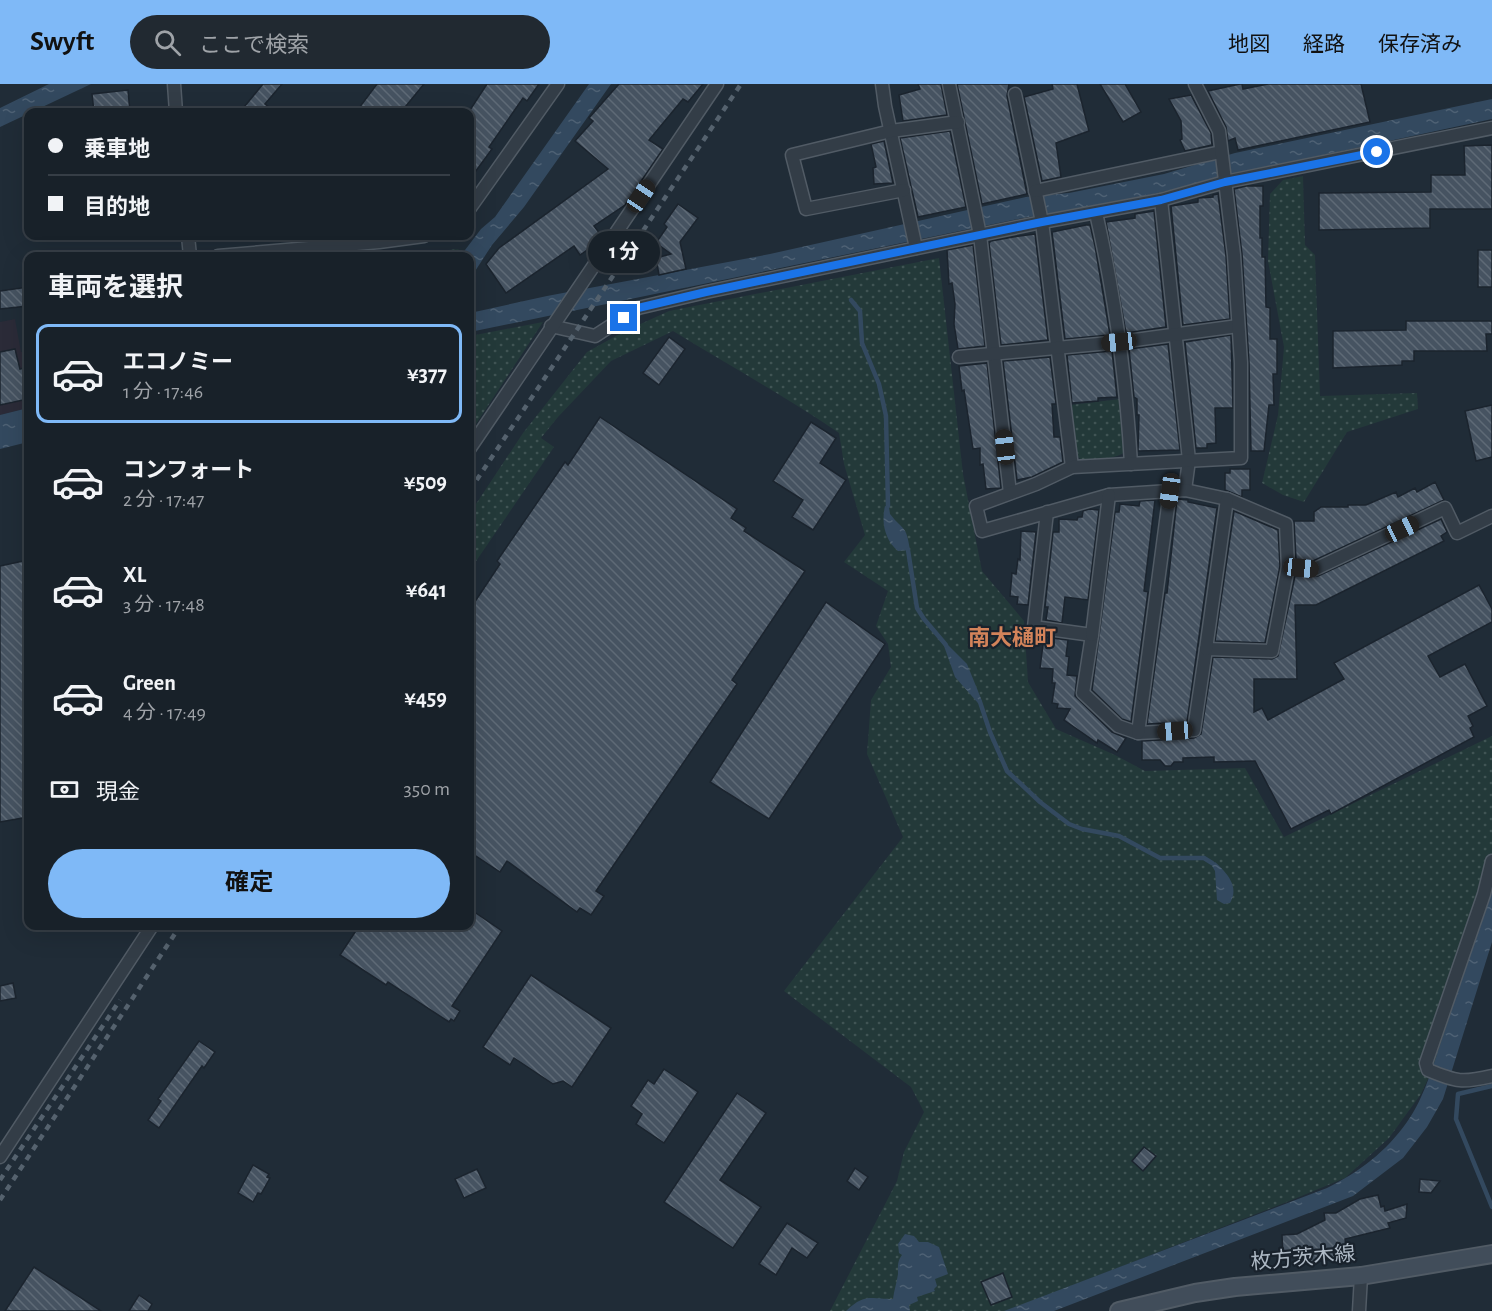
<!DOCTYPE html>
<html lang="ja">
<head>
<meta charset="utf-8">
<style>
  :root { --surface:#182129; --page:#212931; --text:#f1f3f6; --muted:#9fa3a8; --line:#363e46; --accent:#7fb9f7 }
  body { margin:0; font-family:"Alegreya Sans","Noto Sans JP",sans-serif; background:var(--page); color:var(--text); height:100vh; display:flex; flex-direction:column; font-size:22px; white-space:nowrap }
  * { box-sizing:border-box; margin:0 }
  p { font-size:20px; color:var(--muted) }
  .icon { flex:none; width:33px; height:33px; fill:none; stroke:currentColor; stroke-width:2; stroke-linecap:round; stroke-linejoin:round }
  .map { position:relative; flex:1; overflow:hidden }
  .sheet { position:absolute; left:24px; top:168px; width:450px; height:678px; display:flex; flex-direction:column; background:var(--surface); border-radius:12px; box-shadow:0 6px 24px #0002,0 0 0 2px var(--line) }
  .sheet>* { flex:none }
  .hud { position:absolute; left:24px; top:24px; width:450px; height:132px; border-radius:12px; box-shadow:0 6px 24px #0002,0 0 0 2px var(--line); display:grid; align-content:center; height:132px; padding:0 24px; background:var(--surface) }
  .end { position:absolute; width:27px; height:27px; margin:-14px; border:8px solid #1a73e8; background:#fff; box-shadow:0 0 0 3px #fff }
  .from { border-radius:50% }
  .bubble { position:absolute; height:42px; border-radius:21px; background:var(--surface); box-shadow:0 6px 24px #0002,0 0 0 2px var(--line); font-size:20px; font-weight:700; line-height:42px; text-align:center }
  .car { position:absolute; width:18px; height:36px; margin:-18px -9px; border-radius:8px; box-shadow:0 0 4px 2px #0007; background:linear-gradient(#222 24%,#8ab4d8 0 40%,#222 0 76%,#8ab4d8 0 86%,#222 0) }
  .hud b { display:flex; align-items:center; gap:21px; height:57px; font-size:22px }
  .hud b+b { border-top:2px solid var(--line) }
  .hud i { width:15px; height:15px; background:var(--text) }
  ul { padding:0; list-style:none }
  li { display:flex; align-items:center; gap:18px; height:99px; margin:0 12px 9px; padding:0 12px; border:3px solid transparent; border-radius:12px }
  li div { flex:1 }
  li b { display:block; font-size:22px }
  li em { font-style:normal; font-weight:700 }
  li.active { border-color:var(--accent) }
  li>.icon { width:54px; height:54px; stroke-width:1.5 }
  h2 { padding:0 24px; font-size:27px; line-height:72px }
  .pay { display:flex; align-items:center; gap:15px; height:66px; padding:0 24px; font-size:22px }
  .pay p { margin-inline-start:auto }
  .button { display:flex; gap:12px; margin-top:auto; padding:12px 24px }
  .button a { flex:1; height:69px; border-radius:36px; background:var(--accent); color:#111; font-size:24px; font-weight:700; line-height:69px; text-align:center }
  header { display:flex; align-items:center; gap:36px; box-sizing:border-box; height:84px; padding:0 30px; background:var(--accent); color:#111 }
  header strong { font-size:28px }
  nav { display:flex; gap:33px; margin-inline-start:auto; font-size:21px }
  .search { width:420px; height:54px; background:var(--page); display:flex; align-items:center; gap:15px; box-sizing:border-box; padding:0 21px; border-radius:33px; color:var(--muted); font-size:22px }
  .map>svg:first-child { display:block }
</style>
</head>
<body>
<header>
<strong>Swyft</strong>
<div class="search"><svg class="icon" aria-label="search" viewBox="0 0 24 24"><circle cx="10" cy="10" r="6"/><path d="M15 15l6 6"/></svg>ここで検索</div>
<nav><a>地図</a><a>経路</a><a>保存済み</a></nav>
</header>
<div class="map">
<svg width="1492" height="1227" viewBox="0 0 1492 1227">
  <defs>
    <pattern id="park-dots" width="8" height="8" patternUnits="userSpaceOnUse" patternTransform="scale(1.5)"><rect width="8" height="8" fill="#233939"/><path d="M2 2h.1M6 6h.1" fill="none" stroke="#405454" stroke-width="1.8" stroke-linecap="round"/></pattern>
    <pattern id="water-ripples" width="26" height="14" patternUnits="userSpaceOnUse" patternTransform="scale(1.5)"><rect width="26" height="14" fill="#33495f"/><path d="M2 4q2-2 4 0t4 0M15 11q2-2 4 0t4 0" fill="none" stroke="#4e6174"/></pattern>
    <pattern id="building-back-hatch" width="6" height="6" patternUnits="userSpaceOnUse" patternTransform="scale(1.5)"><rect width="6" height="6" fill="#465361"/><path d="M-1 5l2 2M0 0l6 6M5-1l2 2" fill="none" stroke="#5e6a76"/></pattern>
  </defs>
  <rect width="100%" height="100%" fill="#202c37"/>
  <polygon fill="#2b2b38" points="15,235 21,268 28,267 28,324 0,331 0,238"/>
  <g fill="url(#park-dots)">
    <polygon points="1303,92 1305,161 1315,171 1320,312 1417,309 1418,325 1347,348 1304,418 1283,411 1262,399 1278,331 1284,263 1268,177 1270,110 1283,96"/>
    <polygon points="459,165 453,172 383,172"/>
    <path d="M939,174l24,216 19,97 42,50 4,61 28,47 59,26 30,16 100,-3 39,69 208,-101v166l-53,153 -18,39 -32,44 -44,40 -58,24 -280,109h-177l67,-130 7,-29 20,-40 -13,-25 -127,-96 119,-154 -36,-83 4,-54 20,-33 -3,-23 -12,-18 12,-35 -44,-29 21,-27 -21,-71 -5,-31c-54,-37 -111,-68 -166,-102l-62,30 -53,56 -17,21 13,9 -84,123v-57l53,-80 64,-81 36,-20 46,-21z"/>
    <polygon points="543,238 470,349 470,252"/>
    <path d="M1120,315l6,52c-10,9 -29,7 -42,11l-7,-6 -6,-51z"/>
  </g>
  <g fill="url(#water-ripples)">
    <polygon points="49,0 91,0 0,43 0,24"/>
    <polygon points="589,0 611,0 524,123 492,161 470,195 470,172 461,172 462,170 481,145 495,133"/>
    <polygon points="1492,15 1492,35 1314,73 1079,127 1028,133 470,248 470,229 547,212 770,170 1026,113 1069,109 1164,90 1235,69"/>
    <polygon points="28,324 28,358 0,365 0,331"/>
    <path d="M885,422l4,1 1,7c14,18 16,10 20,36l-12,1c-13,-11 -17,-28 -13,-45z"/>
    <polygon points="947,560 967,580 982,617 978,619 955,593 944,562"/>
    <path d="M1215,778c12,11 25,25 15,41l-6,1 -7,-4 -2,-29 -4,-7z"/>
    <path d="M1492,800v58l-49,157 -16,28 -24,31 -50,38 -299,115h-50l323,-123c32,-16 59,-36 80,-66 18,-25 27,-60 37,-89 16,-49 32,-99 48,-149z"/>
    <path d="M905,1150l9,2 5,6h9l11,5 9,27 -13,5 2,7 -3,3 1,2 -18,6 1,4 -9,4 1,6h-64c19,-18 24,-12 47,-12 1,-9 4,-17 5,-25 0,-8 -1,-12 4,-19l-3,-2 -1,-9z"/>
  </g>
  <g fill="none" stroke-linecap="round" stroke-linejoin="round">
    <g stroke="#33495f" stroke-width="4.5">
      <polyline points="851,216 860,227 862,259 879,300 886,332 888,422"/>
      <polyline points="908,466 917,524 924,535 946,561"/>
      <polyline points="980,618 990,648 1007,687 1040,718 1069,740 1082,745 1119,752 1160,774 1204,774 1212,779"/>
      <polyline points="1492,1002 1458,1010 1456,1035 1492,1123"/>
    </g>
  </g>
  <g fill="url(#building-back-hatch)" stroke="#1b242e" stroke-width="1.5">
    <polygon points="263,0 282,0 265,20 275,28 240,28"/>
    <polygon points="377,0 424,0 401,28 365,28 359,24"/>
    <polygon points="487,0 539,0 527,17 523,14 489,63 492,65 470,95 470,26"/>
    <polygon points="619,0 703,0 688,18 683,15 649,56 663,65 625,121 594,142 603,154 600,157 580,171 574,162 506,209 486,180 499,164 608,85 575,57 593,37 589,34"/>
    <polygon points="918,0 941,0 947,31 903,37 899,11 920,5"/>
    <polygon points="957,0 1009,0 1007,12 1027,110 982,120"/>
    <polygon points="1052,0 1077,0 1089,47 1056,59 1061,93 1042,97 1024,13 1053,5"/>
    <polygon points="1100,0 1125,0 1141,28 1123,38"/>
    <polygon points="1240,0 1242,0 1243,5 1268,0 1361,0 1370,38 1238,66 1235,54 1228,57 1226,43 1208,7"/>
    <polygon points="128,6 130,28 94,28 92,10"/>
    <polygon points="1191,11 1211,49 1212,61 1185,67 1180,56 1182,55 1181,37 1169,15"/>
    <polygon points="950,47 966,123 918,133 900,54"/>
    <polygon points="884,57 893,99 874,100 873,84 876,83 871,60"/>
    <polygon points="1492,61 1492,125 1430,125 1430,144 1319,146 1319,109 1431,108 1431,91 1465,91 1464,62"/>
    <polygon points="1246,102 1263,102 1263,122 1260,122 1260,154 1262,154 1262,173 1265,173 1266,223 1270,224 1270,255 1277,255 1277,290 1273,290 1274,321 1269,321 1264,367 1251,367 1249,278 1242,170 1234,105"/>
    <polygon points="1218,110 1226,172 1230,235 1183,241 1171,122 1198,118 1198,114 1213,113 1213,111"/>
    <polygon points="678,120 698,134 680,158 686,185 659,191 656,174 671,170 656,159 667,143 664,140"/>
    <polygon points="1154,127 1166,243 1126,249 1106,138 1135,134 1135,130"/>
    <polygon points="1086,141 1090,141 1095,162 1110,251 1065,255 1052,148"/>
    <polygon points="1035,150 1048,256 1001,261 989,159 991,157 1013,153"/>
    <polygon points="973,161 985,262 958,265 954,240 955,220 952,199 949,200 947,166"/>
    <rect x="1478" y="166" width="14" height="37"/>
    <polygon points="28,203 28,222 0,225 0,207"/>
    <polygon points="1406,237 1492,237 1492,250 1486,250 1487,267 1414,267 1414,277 1402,277 1402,281 1333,284 1333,247 1406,246"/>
    <polygon points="1231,251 1233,324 1215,324 1216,359 1207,360 1207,364 1196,364 1185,258"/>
    <polygon points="669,253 685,265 659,301 643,289"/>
    <polygon points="1168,260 1180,366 1138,367 1139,331 1137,331 1137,315 1134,313 1129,265"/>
    <polygon points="15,265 20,285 28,283 28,315 0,321 0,268"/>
    <polygon points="1112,267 1117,313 1098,314 1098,317 1072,319 1067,271"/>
    <polygon points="1050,273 1056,320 1052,320 1054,353 1060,353 1063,378 1032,393 1017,396 1003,277"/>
    <polygon points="987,279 1001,404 986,405 983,380 980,381 980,364 973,365 964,306 962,307 959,282"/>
    <polygon points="1492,321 1492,373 1476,377 1465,327"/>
    <polygon points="600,333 737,425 731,434 746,444 744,447 805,487 732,596 737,600 596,807 604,812 591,831 580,824 577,828 507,777 500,788 470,768 470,525 500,480 497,477 565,378 568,381"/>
    <polygon points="811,338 836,354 820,379 846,396 813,446 792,433 803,416 773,397"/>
    <polygon points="1230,385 1250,385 1250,406 1242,406 1242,413 1225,406 1225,389 1230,389"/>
    <polygon points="1435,398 1444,416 1313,477 1296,475 1294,437 1314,437 1314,428 1321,423 1348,423 1348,421 1366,421 1396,408 1398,413 1415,404 1417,408"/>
    <polygon points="1177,415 1188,416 1188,418 1217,424 1187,638 1147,640 1165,509 1167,509"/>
    <polygon points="1155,416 1144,507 1148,508 1131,638 1122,635 1092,606 1115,428 1119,428 1120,420 1139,422 1140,417"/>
    <polygon points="1089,425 1099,426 1088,516 1065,513 1062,539 1046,536 1048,523 1045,523 1053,448 1059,448 1059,435 1077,436 1078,433 1082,433 1083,427"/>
    <polygon points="1234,427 1278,446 1280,482 1265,559 1215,557"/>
    <polygon points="1441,435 1447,448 1441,452 1444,457 1316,521 1295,521 1297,595 1254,595 1254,628 1262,624 1268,636 1344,595 1334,579 1479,501 1492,525 1492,538 1428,572 1440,593 1465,580 1487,622 1468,632 1473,642 1470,644 1474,653 1331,730 1329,726 1291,745 1255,677 1214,678 1214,673 1183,674 1183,678 1174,678 1171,682 1165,682 1160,676 1142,676 1142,657 1194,654 1201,650 1213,573 1272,575 1278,572 1295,492 1318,492"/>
    <polygon points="1021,447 1036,448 1028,521 1017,520 1018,513 1010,512 1012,489 1016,490 1018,475 1020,476"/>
    <polygon points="28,476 28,733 0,738 0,482"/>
    <polygon points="826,518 885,560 769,735 710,698"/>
    <polygon points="1044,553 1068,556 1066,572 1069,573 1067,591 1077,592 1075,612 1112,648 1126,654 1117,668 1098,656 1097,659 1064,636 1070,625 1057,624 1058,620 1052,619 1055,599 1052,599 1053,585 1040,584"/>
    <polygon points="470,825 502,847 452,922 460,927 454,937 451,935 449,938 388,898 386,901 340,871 359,842 418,842 426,847 429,842 470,842"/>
    <polygon points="531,891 611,944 572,1003 563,997 553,1000 514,974 510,981 483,963"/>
    <polygon points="13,899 16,914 0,917 0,902"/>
    <polygon points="199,957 215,968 204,984 202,982 159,1044 148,1036 161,1017 158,1015"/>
    <polygon points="664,985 698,1008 664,1059 636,1040 642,1030 631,1022 648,996 654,1000"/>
    <polygon points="737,1009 766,1029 720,1096 761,1123 733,1164 664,1118"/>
    <polygon points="1144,1063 1156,1072 1143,1087 1132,1077"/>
    <polygon points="253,1081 269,1090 267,1093 270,1094 261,1110 258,1109 253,1118 238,1109"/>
    <polygon points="855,1084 868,1093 859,1106 847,1097"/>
    <polygon points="477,1085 486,1104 464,1114 455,1095"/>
    <polygon points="1420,1095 1440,1097 1431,1109 1419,1108"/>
    <polygon points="1378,1111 1381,1123 1384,1122 1385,1127 1407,1120 1406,1134 1388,1139 1390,1144 1345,1155 1347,1173 1302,1180 1301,1172 1283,1172 1282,1151 1297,1150 1325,1136 1324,1129 1336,1129 1360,1115"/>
    <polygon points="787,1139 818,1159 807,1174 792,1164 776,1191 759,1180"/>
    <polygon points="34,1183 101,1227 5,1227"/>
    <polygon points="1003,1189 1012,1213 991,1221 981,1198"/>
    <polygon points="139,1211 152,1220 148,1227 129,1227"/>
  </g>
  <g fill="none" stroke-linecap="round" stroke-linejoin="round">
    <g stroke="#515b65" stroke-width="15">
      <g id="street">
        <polyline points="174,0 176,28"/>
        <polyline points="882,0 885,22 916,164"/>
        <polyline points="949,0 980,151 1010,409"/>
        <polyline points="1015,10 1042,138 1072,383"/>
        <polyline points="904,106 806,125 792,71 891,47 958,38"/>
        <polyline points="1035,107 1221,68"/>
        <polyline points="1161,116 1189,376 1185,406"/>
        <polyline points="470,124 558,0"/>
        <path d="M1096,129c19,83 30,166 35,251"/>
        <polyline points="188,152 190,172"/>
        <polyline points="218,172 379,158 424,152"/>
        <polyline points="551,242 595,252 638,224 706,208 1042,138 1161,116 1225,98 1492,44"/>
        <polyline points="959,273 1120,258 1238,242"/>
        <polyline points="470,364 717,0"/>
        <polyline points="1047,428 1034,543 1092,551 1083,609 1118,642 1138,649 1194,646 1206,565 1272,567 1288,483 1286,440 1227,415 1185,406 1109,411 982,447 976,422 1036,400 1072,383 1241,374 1241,279 1234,171 1219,47 1195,0"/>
        <polyline points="1288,483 1315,485 1445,424 1457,449 1492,432"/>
        <polyline points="1092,551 1109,411"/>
        <polyline points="1206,565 1227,415"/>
        <polyline points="1138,649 1170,407"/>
        <path d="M1492,777l-8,33 -58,169 2,7c29,12 34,13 64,6"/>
        <polyline points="0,1073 152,842"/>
        <polyline points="1359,1227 1361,1192"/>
      </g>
    </g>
    <g stroke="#515b65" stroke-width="20">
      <polyline id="secondary" points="1119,1227 1195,1209 1235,1203 1361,1192 1492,1170"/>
    </g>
    <use href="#street" stroke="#333d47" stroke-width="12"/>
    <use href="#secondary" stroke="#414d5a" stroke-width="16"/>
    <g stroke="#55626e" stroke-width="4.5" stroke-dasharray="6 6" stroke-linecap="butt">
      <polyline points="470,406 741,0"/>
      <polyline points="0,1096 120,916"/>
      <polyline points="0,1116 180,842"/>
    </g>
  </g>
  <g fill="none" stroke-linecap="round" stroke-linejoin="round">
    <polyline stroke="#1a73e8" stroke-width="8" points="624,234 638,224 706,208 1042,138 1161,116 1225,98 1377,68"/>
  </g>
  <g text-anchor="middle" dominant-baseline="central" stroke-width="4.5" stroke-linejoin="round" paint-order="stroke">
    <g font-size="21" fill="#adb8c4" stroke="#19222c">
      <text transform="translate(1303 1174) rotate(-5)">枚方茨木線</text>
    </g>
    <g font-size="22" font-weight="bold" fill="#d3835a" stroke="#19222c">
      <text x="1012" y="554">南大樋町</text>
    </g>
  </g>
</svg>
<i class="end from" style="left:1377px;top:68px"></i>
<i class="end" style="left:624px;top:234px"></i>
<div class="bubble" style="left:588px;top:147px;width:72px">1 分</div>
<i class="car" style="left:641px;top:112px;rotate:34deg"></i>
<i class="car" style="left:1119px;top:258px;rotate:264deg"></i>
<i class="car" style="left:1005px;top:363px;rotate:353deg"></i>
<i class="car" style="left:1170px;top:407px;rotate:188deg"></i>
<i class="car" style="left:1402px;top:445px;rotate:65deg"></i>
<i class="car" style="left:1301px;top:484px;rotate:96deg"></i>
<i class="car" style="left:1175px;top:647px;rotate:266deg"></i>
<div class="hud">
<b><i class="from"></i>乗車地</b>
<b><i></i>目的地</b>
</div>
<section class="sheet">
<h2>車両を選択</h2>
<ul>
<li class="active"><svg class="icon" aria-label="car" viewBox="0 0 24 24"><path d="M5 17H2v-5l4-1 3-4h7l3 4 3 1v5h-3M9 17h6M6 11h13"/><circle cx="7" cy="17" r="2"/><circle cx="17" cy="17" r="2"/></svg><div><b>エコノミー</b><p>1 分 · 17:46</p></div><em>¥377</em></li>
<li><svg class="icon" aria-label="car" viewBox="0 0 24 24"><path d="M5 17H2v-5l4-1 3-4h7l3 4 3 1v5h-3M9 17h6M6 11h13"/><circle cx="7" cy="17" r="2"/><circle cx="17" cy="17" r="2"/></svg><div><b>コンフォート</b><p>2 分 · 17:47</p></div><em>¥509</em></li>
<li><svg class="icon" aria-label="car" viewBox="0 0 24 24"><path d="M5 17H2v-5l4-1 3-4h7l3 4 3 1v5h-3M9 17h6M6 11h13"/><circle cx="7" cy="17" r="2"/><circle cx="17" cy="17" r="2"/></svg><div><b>XL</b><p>3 分 · 17:48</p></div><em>¥641</em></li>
<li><svg class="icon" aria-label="car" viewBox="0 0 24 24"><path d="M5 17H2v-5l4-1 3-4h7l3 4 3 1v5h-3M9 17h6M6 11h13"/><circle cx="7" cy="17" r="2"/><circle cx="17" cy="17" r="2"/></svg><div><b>Green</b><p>4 分 · 17:49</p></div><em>¥459</em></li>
</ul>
<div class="pay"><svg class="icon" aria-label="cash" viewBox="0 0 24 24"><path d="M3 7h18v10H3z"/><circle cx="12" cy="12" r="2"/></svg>現金<p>350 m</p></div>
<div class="button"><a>確定</a></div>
</section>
</div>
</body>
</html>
